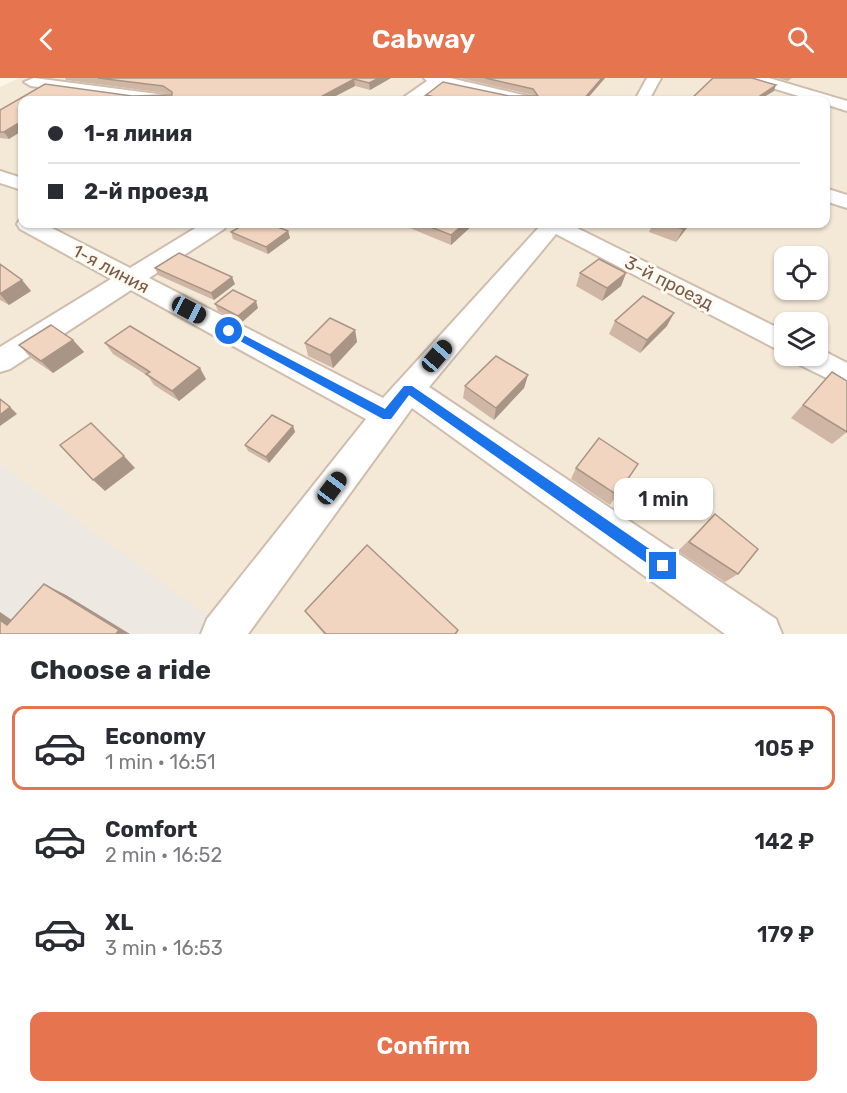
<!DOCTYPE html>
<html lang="en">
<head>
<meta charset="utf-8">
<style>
  :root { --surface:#fff; --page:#f2f2f3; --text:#2b2b33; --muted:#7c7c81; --line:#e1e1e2; --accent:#e5744f }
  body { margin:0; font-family:Rubik,sans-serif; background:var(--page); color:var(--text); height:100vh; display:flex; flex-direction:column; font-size:22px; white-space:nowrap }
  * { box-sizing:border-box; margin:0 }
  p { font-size:20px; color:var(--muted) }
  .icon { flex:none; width:33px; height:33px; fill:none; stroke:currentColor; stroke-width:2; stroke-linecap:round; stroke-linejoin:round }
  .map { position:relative; height:556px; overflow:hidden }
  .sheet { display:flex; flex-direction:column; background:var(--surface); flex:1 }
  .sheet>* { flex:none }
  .banner { position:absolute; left:18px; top:18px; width:812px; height:132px; border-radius:12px; box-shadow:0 2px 4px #0004; display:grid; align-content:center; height:132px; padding:0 30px; background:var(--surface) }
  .buttons { position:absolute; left:774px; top:168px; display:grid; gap:12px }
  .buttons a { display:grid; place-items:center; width:54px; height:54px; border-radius:12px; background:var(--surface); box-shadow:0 2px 4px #0004; font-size:30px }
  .end { position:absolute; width:27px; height:27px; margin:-14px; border:8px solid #1a73e8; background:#fff; box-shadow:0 0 0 3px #fff }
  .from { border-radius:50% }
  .bubble { position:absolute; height:42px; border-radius:12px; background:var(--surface); box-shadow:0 2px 4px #0004; font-size:20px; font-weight:600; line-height:42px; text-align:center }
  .car { position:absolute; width:18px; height:36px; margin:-18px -9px; border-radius:8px; box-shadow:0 0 4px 2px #0007; background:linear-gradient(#222 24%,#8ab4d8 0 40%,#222 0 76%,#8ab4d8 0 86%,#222 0) }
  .banner b { display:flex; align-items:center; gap:21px; height:57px; font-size:22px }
  .banner b+b { border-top:2px solid var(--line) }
  .banner i { width:15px; height:15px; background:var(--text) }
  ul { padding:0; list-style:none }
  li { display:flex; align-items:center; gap:18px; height:84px; margin:0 12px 9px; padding:0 18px; border:3px solid transparent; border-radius:12px }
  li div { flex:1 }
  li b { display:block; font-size:22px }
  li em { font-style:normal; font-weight:600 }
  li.selected { border-color:var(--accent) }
  li>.icon { width:54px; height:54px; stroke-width:1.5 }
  h2 { padding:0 30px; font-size:27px; line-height:72px }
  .cta { display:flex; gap:12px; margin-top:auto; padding:12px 30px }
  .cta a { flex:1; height:69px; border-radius:12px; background:var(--accent); color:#fff; font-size:24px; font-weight:600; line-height:69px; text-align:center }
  header { display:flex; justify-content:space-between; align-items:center; height:78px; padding:0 30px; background:var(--accent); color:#fff; font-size:27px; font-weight:600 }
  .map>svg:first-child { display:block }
</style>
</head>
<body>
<header><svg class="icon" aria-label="back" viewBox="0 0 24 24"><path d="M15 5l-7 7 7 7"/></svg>Cabway<svg class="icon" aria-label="search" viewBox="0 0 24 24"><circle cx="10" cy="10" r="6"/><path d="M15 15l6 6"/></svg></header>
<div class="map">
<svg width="847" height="556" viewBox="0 0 847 556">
  <rect width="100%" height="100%" fill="#fdf5e9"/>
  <path fill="#f4e8d7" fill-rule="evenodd" d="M19,0h828v556h-643l9,-14 -213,-156v-377zM22,22h803v124h-803zM784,178h34v34h-34zM784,244h34v34h-34z"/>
  <polygon fill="#eee8e2" points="0,386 214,542 204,556 0,556"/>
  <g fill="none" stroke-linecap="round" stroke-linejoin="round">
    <g stroke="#cfbdae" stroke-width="4">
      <g id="street">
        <polygon points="34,0 165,17 173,22 135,22 31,8 24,4"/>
        <polygon points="424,0 450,0 532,19 535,22 509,22 441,7 417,22 400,22 427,3"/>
        <polygon points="647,0 661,0 649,22 635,22"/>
        <polygon points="747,0 769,0 847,23 847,33 825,26 825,22 812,22 749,3"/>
        <polygon points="0,93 22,100 22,112 0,105"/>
        <polygon points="825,110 847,117 847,130 825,123"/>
        <polygon points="20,141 22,141 22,146 44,146 130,190 202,146 227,146 224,151 149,200 383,320 542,146 569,146 784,253 784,275 556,156 429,309 776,541 782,556 725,556 412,330 248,556 201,556 207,541 366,341 131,212 10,291 0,294 0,269 111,201 20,151 17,146"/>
        <polygon points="818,270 847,285 847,310 798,286 794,278 818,278"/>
      </g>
    </g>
    <use href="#street" fill="#fff" fill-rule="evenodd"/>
  </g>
  <g fill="#d0b7a5">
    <polygon points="65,0 391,0 370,12 355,8 328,22 22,22 9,61 0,60 0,32 45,6 132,18 169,17 165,15 66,2"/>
    <polygon points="460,0 605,0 586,22 426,22 426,17 533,18 533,17"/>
    <polygon points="777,0 792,0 788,3"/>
    <polygon points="400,146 474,146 451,167"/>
    <polygon points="653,146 690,146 676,164 649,154"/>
    <polygon points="288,153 290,160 268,176 233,161 231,154"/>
    <polygon points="0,186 22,202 31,213 9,227 0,222"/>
    <polygon points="155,190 235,206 214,222 158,197"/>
    <polygon points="580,195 626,195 621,208 602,223 576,208"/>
    <polygon points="215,226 258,230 241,245 218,233"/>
    <polygon points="615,243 667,248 640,275 609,256"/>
    <polygon points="355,252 357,264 333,290 308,278 305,265"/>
    <polygon points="73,262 84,274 53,295 31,280 19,267"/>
    <polygon points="105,265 206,301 179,323 154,307 148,298 113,276"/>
    <polygon points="832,294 847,354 832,366 791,340"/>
    <polygon points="528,297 524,310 494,342 463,320 465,308"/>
    <polygon points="293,348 295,354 269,385 248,373 245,367"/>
    <polygon points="638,386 610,427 571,401 576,390"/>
    <polygon points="715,436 738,496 725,504 678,473"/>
    <polygon points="305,533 458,552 457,556 324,556 313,543"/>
  </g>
  <g fill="#a99586">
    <polygon points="379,0 391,0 370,12 369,5"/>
    <polygon points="602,0 605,0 586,22 583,22"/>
    <polygon points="354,1 355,8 328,22 315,22"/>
    <polygon points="776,7 774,13 759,22 754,22"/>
    <polygon points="22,43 22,53 9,61 4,54"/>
    <polygon points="464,146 474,146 451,167 451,157"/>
    <polygon points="687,146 690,146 676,164 683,151"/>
    <polygon points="288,153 290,160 268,176 266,169"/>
    <polygon points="626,195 621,208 602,223 607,210"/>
    <polygon points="232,199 235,206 214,222 211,215"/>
    <polygon points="22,202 31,213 9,227 0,216"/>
    <polygon points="256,223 258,230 241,245 238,238"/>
    <polygon points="674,235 667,248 640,275 647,262"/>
    <polygon points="355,252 357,264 333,290 330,277"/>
    <polygon points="73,262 84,274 53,295 41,283"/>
    <polygon points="200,290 206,301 179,323 172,313"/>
    <polygon points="528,297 524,310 494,342 496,330"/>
    <polygon points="10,329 17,336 0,348 0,337"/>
    <polygon points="293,348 295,354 269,385 266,379"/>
    <polygon points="124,378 135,390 105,413 93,402"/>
    <polygon points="44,506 66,517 130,556 116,556"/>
    <polygon points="0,534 32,556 7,547 0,542"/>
  </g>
  <g fill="#f2d5c0" stroke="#a99586" stroke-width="1.5">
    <polygon points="98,0 379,0 369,5 354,1 315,22 22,22 22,43 4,54 0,54 0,32 45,6 132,18 172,17 172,14 163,8"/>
    <polygon points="485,0 602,0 583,22 448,22 426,17 443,4 509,18 538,18 533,11"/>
    <polygon points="713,0 752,0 776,7 754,22 690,22"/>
    <polygon points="245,146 270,146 288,153 266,169 231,154"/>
    <polygon points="423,146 464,146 451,157"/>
    <polygon points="667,146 687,146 683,151"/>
    <polygon points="179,175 232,199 211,215 155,190"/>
    <polygon points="599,181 626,195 607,210 580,195"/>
    <polygon points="0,186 22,202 0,216"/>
    <polygon points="233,212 256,223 238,238 215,226"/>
    <polygon points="643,218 674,235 647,262 615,243"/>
    <polygon points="330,240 355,252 330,277 305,265"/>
    <polygon points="51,247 73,262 41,283 19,267"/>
    <polygon points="130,248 200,290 172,313 146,296 150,294 105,265"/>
    <polygon points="496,278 528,297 496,330 465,308"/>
    <polygon points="832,294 847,303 847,354 803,327"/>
    <polygon points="0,321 10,329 0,337"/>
    <polygon points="272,337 293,348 266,379 245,367"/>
    <polygon points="91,345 124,378 93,402 60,367"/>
    <polygon points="599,360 638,386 617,417 576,390"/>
    <polygon points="715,436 758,471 738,496 689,464"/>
    <polygon points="367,467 458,552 455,556 326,556 305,533"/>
    <polygon points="44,506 119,552 116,556 0,556 0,542 7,547"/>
  </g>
  <polygon fill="#1a73e8" points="225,251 232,251 385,331 404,308 412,308 667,483 667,493 658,493 409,317 391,341 383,341 225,255"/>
  <g text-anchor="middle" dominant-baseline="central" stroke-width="6" stroke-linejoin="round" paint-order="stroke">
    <g font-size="18" fill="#775c4c" stroke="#fff9ef">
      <text transform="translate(111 191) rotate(28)">1-я линия</text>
      <text transform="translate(669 205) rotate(27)">3-й проезд</text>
    </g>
  </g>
</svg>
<div class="buttons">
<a><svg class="icon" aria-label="locate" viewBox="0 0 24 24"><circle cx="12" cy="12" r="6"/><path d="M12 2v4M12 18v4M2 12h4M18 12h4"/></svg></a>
<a><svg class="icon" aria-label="layers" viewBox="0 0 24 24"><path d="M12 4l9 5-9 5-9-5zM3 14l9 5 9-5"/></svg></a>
</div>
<i class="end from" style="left:229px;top:253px"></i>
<i class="end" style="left:663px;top:488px"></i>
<div class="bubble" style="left:614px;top:400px;width:99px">1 min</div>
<i class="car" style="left:189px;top:232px;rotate:118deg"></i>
<i class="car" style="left:437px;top:278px;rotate:41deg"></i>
<i class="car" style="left:332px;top:410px;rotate:37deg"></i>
<div class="banner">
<b><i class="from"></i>1-я линия</b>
<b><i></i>2-й проезд</b>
</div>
</div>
<section class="sheet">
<h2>Choose a ride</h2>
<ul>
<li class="selected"><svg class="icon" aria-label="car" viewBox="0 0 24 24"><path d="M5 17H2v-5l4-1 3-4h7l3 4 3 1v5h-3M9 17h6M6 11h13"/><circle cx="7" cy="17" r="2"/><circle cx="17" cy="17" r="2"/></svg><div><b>Economy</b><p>1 min · 16:51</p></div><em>105 ₽</em></li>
<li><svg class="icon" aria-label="car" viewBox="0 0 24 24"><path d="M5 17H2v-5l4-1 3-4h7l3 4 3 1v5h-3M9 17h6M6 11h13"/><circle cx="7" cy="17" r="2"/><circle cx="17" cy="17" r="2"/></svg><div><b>Comfort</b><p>2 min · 16:52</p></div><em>142 ₽</em></li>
<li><svg class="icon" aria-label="car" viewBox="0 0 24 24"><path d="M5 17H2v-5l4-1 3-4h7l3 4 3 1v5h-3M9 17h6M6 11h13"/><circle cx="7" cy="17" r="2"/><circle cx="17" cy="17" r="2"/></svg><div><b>XL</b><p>3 min · 16:53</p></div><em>179 ₽</em></li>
</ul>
<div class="cta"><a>Confirm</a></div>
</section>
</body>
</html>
